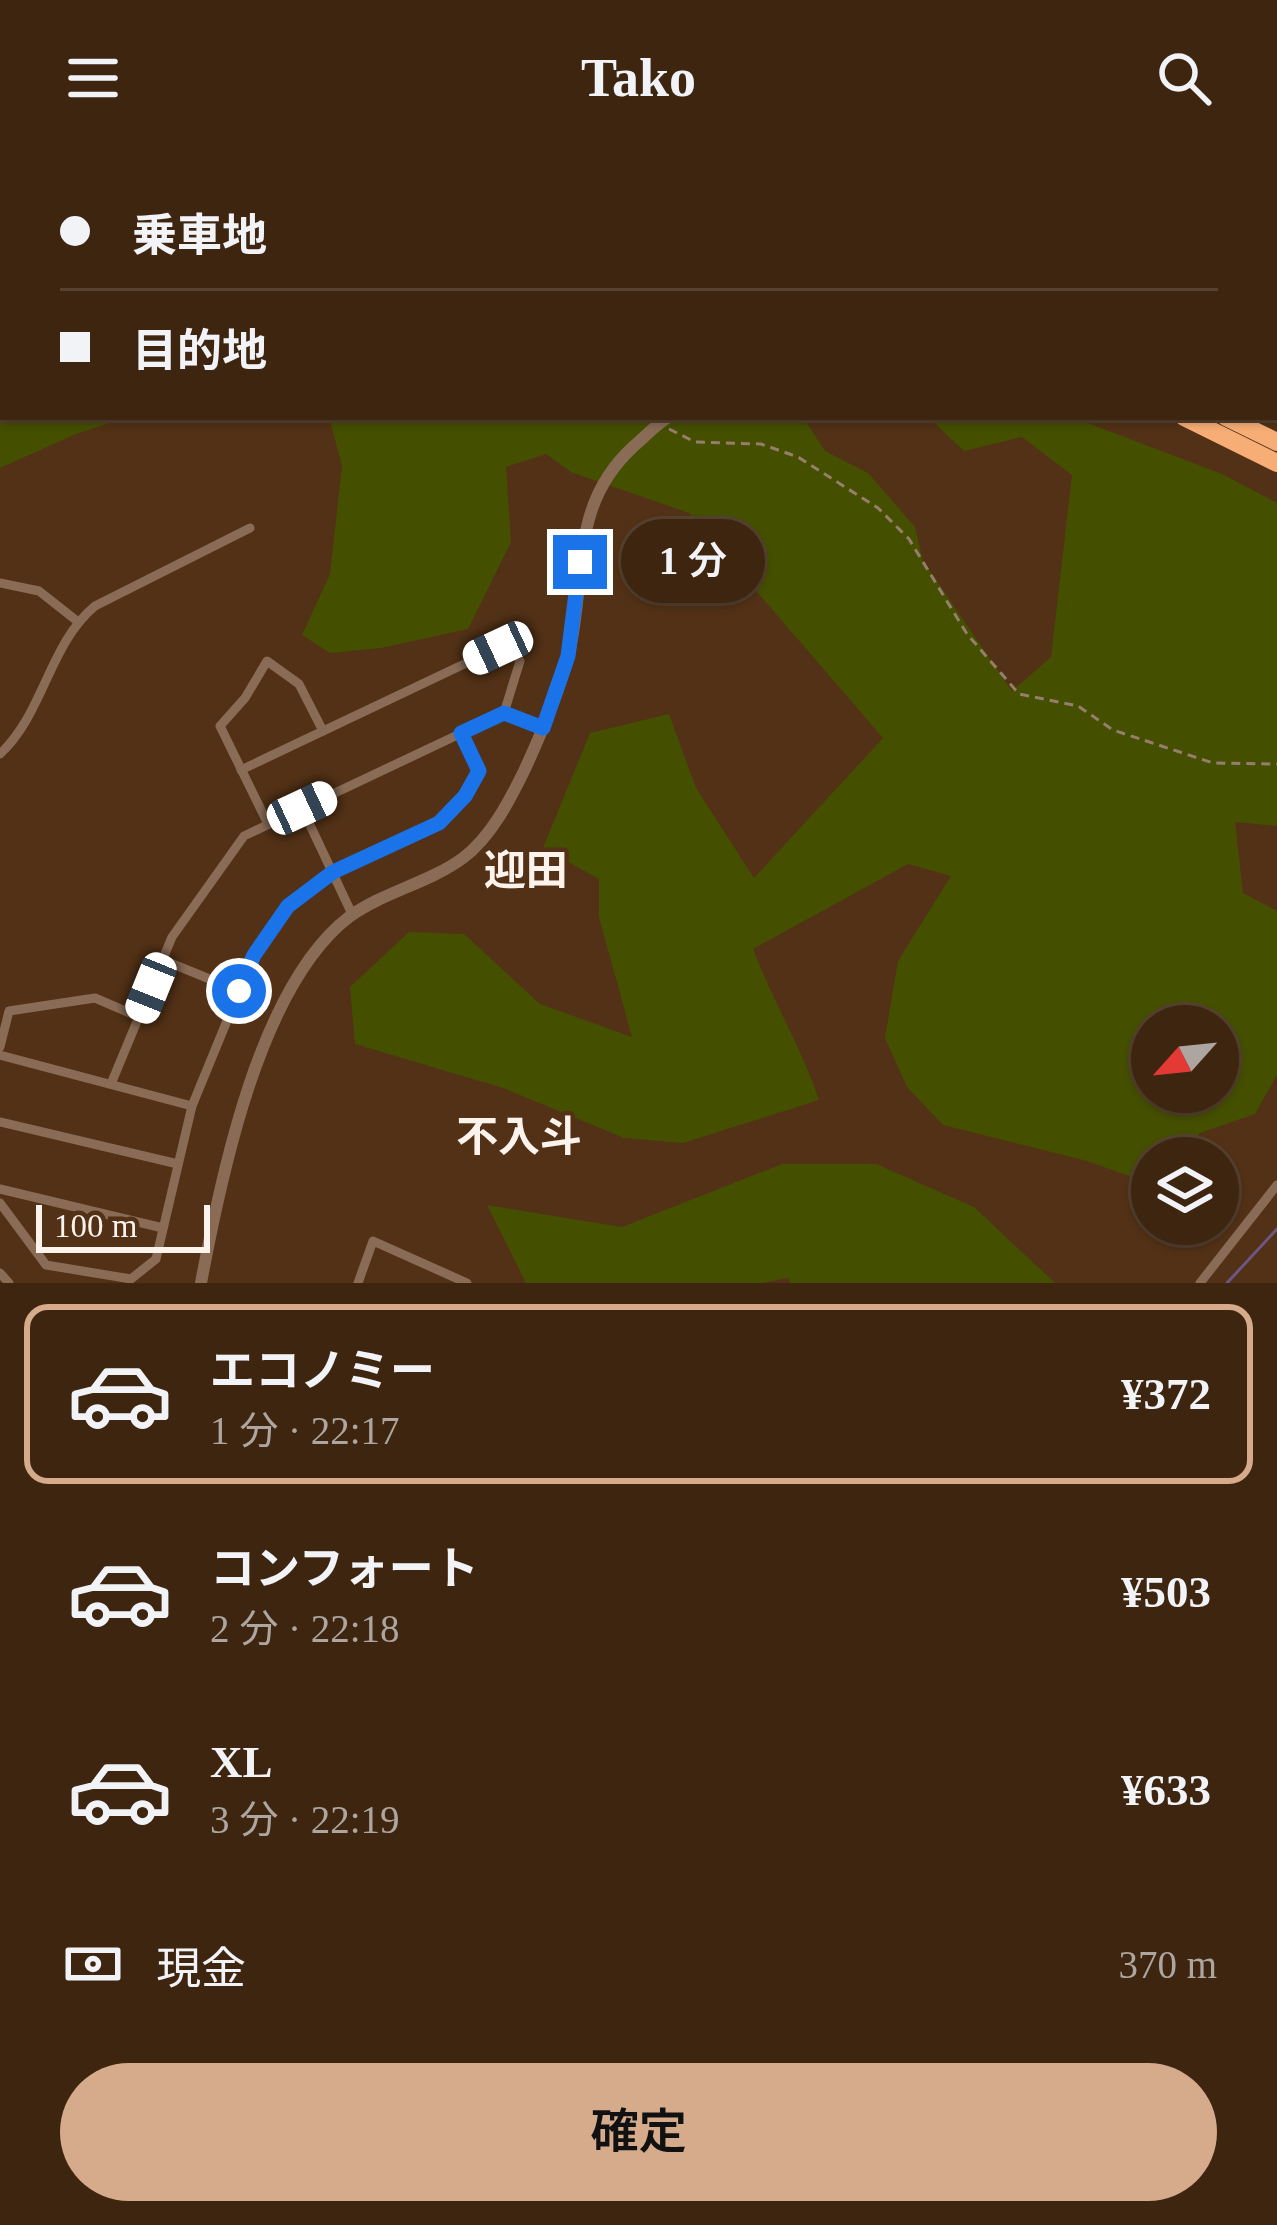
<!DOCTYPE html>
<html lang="ja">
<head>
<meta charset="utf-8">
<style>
  :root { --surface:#3e2510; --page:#49311e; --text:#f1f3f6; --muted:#ada59f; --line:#574230; --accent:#d6ab8b }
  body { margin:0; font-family:"Times New Roman","Noto Sans JP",serif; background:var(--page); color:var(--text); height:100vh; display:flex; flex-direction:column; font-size:45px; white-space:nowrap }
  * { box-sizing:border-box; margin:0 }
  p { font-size:39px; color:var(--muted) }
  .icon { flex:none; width:66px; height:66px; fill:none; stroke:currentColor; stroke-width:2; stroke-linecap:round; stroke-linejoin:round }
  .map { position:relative; height:1127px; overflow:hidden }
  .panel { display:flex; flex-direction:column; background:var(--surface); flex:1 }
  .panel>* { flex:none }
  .guide { position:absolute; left:0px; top:0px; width:1278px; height:264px; box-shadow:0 3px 9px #0004,0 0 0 3px var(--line); display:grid; align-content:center; height:264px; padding:0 60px; background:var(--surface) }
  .needle { width:78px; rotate:243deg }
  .fabs { position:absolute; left:1131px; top:849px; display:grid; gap:24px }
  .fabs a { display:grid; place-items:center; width:108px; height:108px; border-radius:50%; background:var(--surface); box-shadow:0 3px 9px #0004,0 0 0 3px var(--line); font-size:60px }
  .scale { position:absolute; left:36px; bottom:30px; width:174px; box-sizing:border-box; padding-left:12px; border:6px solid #fcf3ed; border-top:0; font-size:33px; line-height:42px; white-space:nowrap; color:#fcf3ed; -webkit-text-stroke:9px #523116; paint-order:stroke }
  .end { position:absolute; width:54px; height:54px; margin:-27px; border:15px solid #1a73e8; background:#fff; box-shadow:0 0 0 6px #fff }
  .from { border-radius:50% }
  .bubble { position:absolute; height:84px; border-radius:42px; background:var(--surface); box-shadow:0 3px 9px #0004,0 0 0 3px var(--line); font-size:39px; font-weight:600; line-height:84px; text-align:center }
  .car { position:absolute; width:36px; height:72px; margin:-36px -18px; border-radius:15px; box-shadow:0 0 9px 3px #0007; background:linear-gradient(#fff 24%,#345 0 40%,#fff 0 76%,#345 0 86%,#fff 0) }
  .guide b { display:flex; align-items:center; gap:42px; height:114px; font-size:45px }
  .guide b+b { border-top:3px solid var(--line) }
  .guide i { width:30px; height:30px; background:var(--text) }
  ul { padding:21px 0 0; list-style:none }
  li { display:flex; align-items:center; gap:36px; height:180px; margin:0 24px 18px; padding:0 36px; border:6px solid transparent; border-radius:24px }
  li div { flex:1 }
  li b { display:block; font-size:45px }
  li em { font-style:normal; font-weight:600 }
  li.selected { border-color:var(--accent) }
  li>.icon { width:108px; height:108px; stroke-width:1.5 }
  .pay { display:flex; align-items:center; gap:30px; height:132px; padding:0 60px; font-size:45px }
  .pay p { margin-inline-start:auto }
  .action { display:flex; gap:24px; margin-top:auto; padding:24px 60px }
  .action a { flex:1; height:138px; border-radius:72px; background:var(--accent); color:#111; font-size:48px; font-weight:600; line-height:138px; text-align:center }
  header { display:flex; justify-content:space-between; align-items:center; height:156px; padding:0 60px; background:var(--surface); font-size:54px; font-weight:600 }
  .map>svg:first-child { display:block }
</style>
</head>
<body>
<header><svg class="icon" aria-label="menu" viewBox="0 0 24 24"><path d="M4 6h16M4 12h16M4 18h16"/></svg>Tako<svg class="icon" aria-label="search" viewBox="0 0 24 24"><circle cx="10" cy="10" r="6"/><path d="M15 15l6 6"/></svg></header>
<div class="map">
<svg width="1277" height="1127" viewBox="0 0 1277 1127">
  <rect width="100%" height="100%" fill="#523116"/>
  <g fill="#454f00" fill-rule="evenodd">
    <polygon points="0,0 640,0 643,3 3,3 3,261 128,261 76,278 0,312"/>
    <path d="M329,261h474l22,34 43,22 47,54 8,34 89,130 39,-34 21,-182 -50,-38 -58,14 -36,-34h144l150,57 55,29v323l-42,-4 8,71 34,18v164l-22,39 -55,19 -19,25h-29v36l-12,-14 -53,-19 -144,-36 -36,-38 -22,-49 13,-77 53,-85 -43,-12 -155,85c20,52 48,98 66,151l-136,43 -59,-5 -121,-50 -148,-44 -5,-57 59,-55 55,2 76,70 92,33 -33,-120v-38l-56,-31 47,-115 79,-19 27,74 58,90 129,-140 -194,-225 -118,-41 -25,-18 -40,13 5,75 -43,87 -87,19 -51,5 -28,-18 28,-61 12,-108zM1152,870h66v66h-66z"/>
    <polygon points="782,1008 876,1008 974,1051 1055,1127 791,1127 788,1122 762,1127 526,1127 487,1049 622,1071"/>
  </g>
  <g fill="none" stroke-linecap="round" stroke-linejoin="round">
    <polyline stroke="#6c5683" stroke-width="3" points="1227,1127 1277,1073"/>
    <polyline stroke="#957e6b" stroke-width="3" stroke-dasharray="9 6" stroke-linecap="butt" points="669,273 695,286 761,288 798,301 878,352 909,383 967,478 1019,538 1078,550 1113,574 1213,607 1277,608"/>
    <g stroke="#8a6c56" stroke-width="9">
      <polyline points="1120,0 1121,3"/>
      <polyline points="1275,211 1277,212"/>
      <polyline points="0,427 39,435 77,465"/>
      <polyline points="504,557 543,572"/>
      <path d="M0,598c44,-41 49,-110 95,-148l155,-78"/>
      <polyline points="302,652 352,758"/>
      <polyline points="268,668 220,570 245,542 267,505 299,528 323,575"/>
      <polyline points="163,804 239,835"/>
      <polyline points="0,891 9,855 95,842 139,861"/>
      <polyline points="0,899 192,950"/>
      <polyline points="111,928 172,781 244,680 504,557 520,505 516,498 498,492 241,614"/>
      <polyline points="0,966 178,1008"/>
      <polyline points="0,1033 163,1072"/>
      <polyline points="0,1047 46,1109 131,1123 156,1103 192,950 254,799 288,750 333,716 439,667 465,640 479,615 461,577"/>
      <polyline points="0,1117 9,1127"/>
      <polyline points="358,1127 373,1085 467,1127"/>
      <polyline points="1200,1127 1277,1029"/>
    </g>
    <path stroke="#8a6c56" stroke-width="12" d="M201,1127c20,-107 59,-298 148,-366 34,-25 80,-34 114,-59 28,-21 47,-58 62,-89 16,-35 33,-74 43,-111 20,-79 -1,-151 66,-212 12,-10 22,-22 35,-29"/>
    <g stroke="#f7ae76" stroke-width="18">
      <polyline points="761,0 765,3"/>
      <polyline points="1184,261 1277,307"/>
      <polyline points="1226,261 1277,286"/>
    </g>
    <polyline stroke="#8a6c56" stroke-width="12" points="799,3 799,0"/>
  </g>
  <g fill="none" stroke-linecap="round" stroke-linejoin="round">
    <polyline stroke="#1a73e8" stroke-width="15" points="239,835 254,799 288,750 333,716 439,667 465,640 479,615 461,577 504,557 543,572 568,500 580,406"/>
  </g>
  <g text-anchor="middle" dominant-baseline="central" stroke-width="9" stroke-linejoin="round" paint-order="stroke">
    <g font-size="42" font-weight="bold" fill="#fcf3ed" stroke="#523116">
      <text x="526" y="715">迎田</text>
      <text x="519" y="981">不入斗</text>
    </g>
  </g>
</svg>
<div class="fabs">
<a><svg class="needle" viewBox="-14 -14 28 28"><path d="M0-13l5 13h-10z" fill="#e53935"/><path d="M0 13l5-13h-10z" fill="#ada59f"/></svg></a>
<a><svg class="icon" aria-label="layers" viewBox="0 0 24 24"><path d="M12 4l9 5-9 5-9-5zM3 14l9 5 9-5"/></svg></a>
</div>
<div class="scale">100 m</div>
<i class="end from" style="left:239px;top:835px"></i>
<i class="end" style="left:580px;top:406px"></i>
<div class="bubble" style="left:621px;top:363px;width:144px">1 分</div>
<i class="car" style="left:498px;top:492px;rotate:245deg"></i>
<i class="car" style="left:302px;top:652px;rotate:65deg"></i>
<i class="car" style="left:151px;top:832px;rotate:202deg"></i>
<div class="guide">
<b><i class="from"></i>乗車地</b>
<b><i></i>目的地</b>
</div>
</div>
<section class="panel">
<ul>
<li class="selected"><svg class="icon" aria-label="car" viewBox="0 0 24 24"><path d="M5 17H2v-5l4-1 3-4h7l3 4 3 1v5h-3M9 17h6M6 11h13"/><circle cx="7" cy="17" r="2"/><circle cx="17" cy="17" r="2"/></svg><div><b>エコノミー</b><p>1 分 · 22:17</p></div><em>¥372</em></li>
<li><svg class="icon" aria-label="car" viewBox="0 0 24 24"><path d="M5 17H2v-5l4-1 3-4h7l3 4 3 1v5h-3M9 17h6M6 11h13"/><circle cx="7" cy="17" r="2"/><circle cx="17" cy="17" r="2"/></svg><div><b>コンフォート</b><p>2 分 · 22:18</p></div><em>¥503</em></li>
<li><svg class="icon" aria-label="car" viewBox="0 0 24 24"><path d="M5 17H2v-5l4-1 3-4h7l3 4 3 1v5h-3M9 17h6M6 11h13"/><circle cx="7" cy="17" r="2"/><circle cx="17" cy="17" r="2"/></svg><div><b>XL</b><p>3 分 · 22:19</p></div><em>¥633</em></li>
</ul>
<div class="pay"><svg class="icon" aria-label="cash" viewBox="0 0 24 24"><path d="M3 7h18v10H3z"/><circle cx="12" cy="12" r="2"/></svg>現金<p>370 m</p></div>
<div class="action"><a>確定</a></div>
</section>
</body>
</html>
